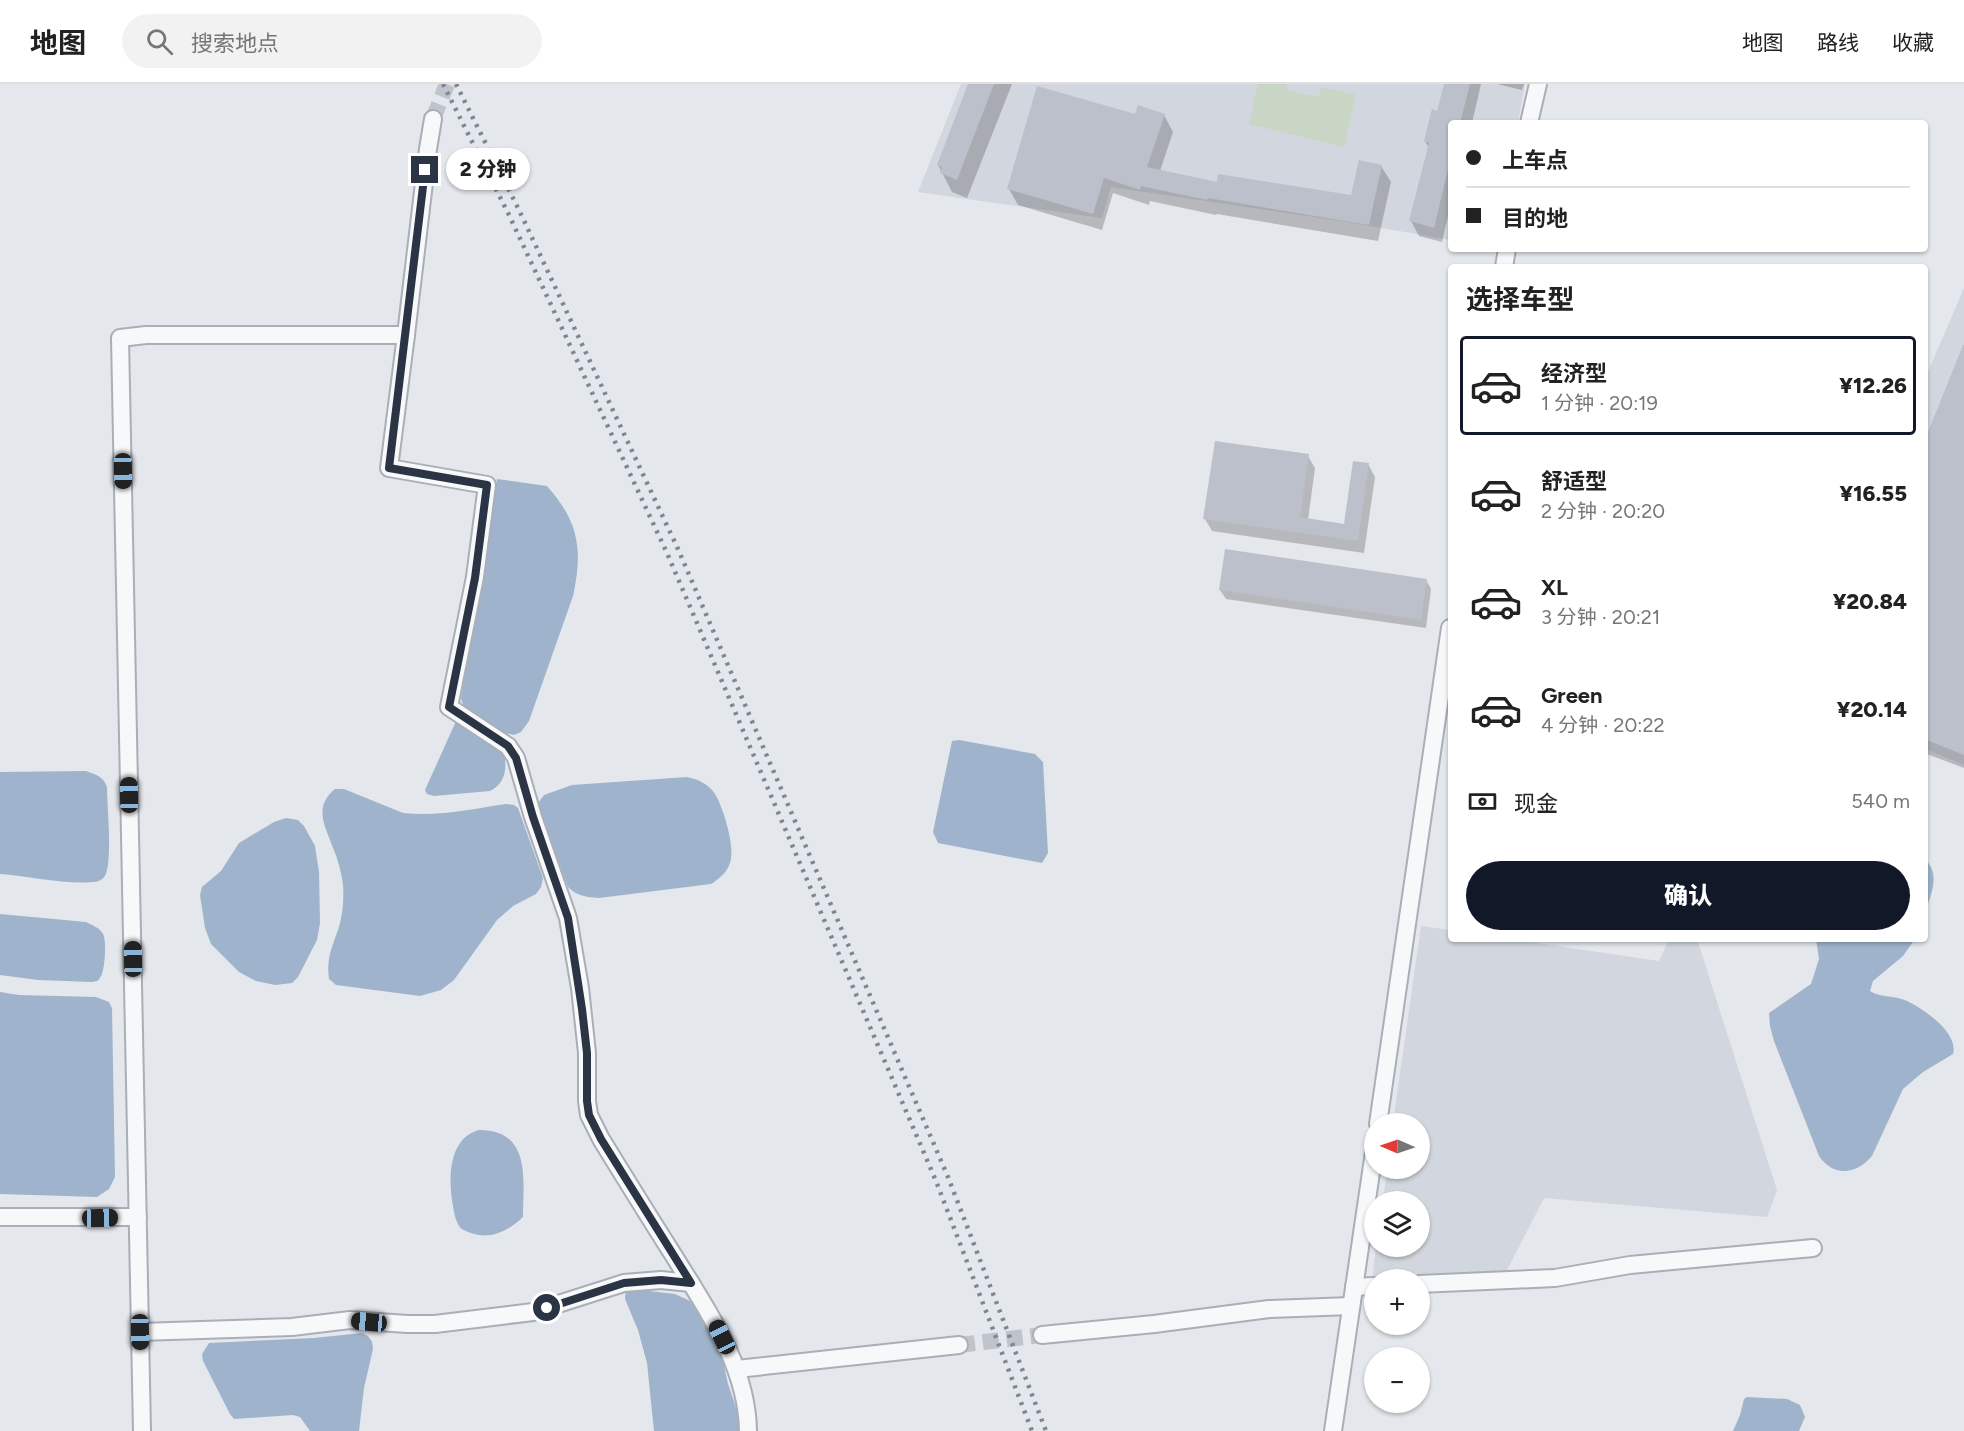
<!DOCTYPE html>
<html lang="zh">
<head>
<meta charset="utf-8">
<style>
  :root { --surface:#fff; --page:#f2f2f2; --text:#222; --muted:#767676; --line:#e0e0e0; --accent:#111827 }
  body { margin:0; font-family:Figtree,"Noto Sans SC",sans-serif; background:var(--page); color:var(--text); height:100vh; display:flex; flex-direction:column; font-size:22px; white-space:nowrap }
  * { box-sizing:border-box; margin:0 }
  p { font-size:20px; color:var(--muted) }
  .icon { flex:none; width:33px; height:33px; fill:none; stroke:currentColor; stroke-width:2; stroke-linecap:round; stroke-linejoin:round }
  .map { position:relative; flex:1; overflow:hidden }
  .sheet { position:absolute; left:1448px; top:180px; width:480px; height:678px; display:flex; flex-direction:column; background:var(--surface); border-radius:6px; box-shadow:0 2px 4px #0004 }
  .sheet>* { flex:none }
  .banner { position:absolute; left:1448px; top:36px; width:480px; height:132px; border-radius:6px; box-shadow:0 2px 4px #0004; display:grid; align-content:center; height:132px; padding:0 18px; background:var(--surface) }
  .needle { width:39px; rotate:272deg }
  .fabs { position:absolute; left:1364px; top:1029px; display:grid; gap:12px }
  .fabs a { display:grid; place-items:center; width:66px; height:66px; border-radius:50%; background:var(--surface); box-shadow:0 2px 4px #0004; font-size:30px }
  .end { position:absolute; width:27px; height:27px; margin:-14px; border:8px solid #2b3445; background:#fff; box-shadow:0 0 0 3px #fff }
  .from { border-radius:50% }
  .bubble { position:absolute; height:42px; border-radius:21px; background:var(--surface); box-shadow:0 2px 4px #0004; font-size:20px; font-weight:800; line-height:42px; text-align:center }
  .car { position:absolute; width:18px; height:36px; margin:-18px -9px; border-radius:8px; box-shadow:0 0 4px 2px #0007; background:linear-gradient(#222 24%,#8ab4d8 0 40%,#222 0 76%,#8ab4d8 0 86%,#222 0) }
  .banner b { display:flex; align-items:center; gap:21px; height:57px; font-size:22px }
  .banner b+b { border-top:2px solid var(--line) }
  .banner i { width:15px; height:15px; background:var(--text) }
  ul { padding:0; list-style:none }
  li { display:flex; align-items:center; gap:18px; height:99px; margin:0 12px 9px; padding:0 6px; border:3px solid transparent; border-radius:6px }
  li div { flex:1 }
  li b { display:block; font-size:22px }
  li em { font-style:normal; font-weight:800 }
  li.current { border-color:var(--accent) }
  li>.icon { width:54px; height:54px; stroke-width:1.5 }
  h2 { padding:0 18px; font-size:27px; line-height:72px }
  .pay { display:flex; align-items:center; gap:15px; height:66px; padding:0 18px; font-size:22px }
  .pay p { margin-inline-start:auto }
  .primary-button { display:flex; gap:12px; margin-top:auto; padding:12px 18px }
  .primary-button a { flex:1; height:69px; border-radius:36px; background:var(--accent); color:#fff; font-size:24px; font-weight:800; line-height:69px; text-align:center }
  header { display:flex; align-items:center; gap:36px; box-sizing:border-box; height:84px; padding:0 30px; background:var(--surface); border-bottom:2px solid var(--line) }
  header strong { font-size:28px }
  nav { display:flex; gap:33px; margin-inline-start:auto; font-size:21px }
  .search { width:420px; height:54px; background:var(--page); display:flex; align-items:center; gap:15px; box-sizing:border-box; padding:0 21px; border-radius:33px; color:var(--muted); font-size:22px }
  .map>svg:first-child { display:block }
</style>
</head>
<body>
<header>
<strong>地图</strong>
<div class="search"><svg class="icon" aria-label="search" viewBox="0 0 24 24"><circle cx="10" cy="10" r="6"/><path d="M15 15l6 6"/></svg>搜索地点</div>
<nav><a>地图</a><a>路线</a><a>收藏</a></nav>
</header>
<div class="map">
<svg width="1964" height="1347" viewBox="0 0 1964 1347">
  <rect width="100%" height="100%" fill="#e4e7ec"/>
  <g fill="#d2d6de">
    <polygon points="961,0 1525,0 1518,39 1450,39 1450,156 1342,137 1111,103 1102,134 918,108"/>
    <polygon points="1964,204 1964,681 1925,665 1925,295"/>
    <polygon points="1421,842 1450,846 1450,855 1510,855 1659,877 1669,855 1697,855 1777,1106 1767,1133 1544,1114 1505,1190 1372,1197 1376,1163 1419,1162 1419,1118 1383,1117 1387,1085 1419,1084 1419,1040 1393,1039"/>
  </g>
  <polygon fill="#c9d6c5" points="1258,0 1287,0 1287,6 1319,13 1321,3 1356,11 1344,63 1249,40"/>
  <g fill="#9fb4cc">
    <path d="M497,395l50,7c32,36 36,64 26,110l-44,125 -8,11 -7,3 -8,-2 -42,-26 -3,-8z"/>
    <path d="M457,635l47,33c3,16 2,31 -14,39l-56,5 -7,-2 -2,-4z"/>
    <polygon points="959,656 1035,670 1043,678 1048,769 1042,779 938,759 933,748 952,657"/>
    <path d="M86,687c11,4 17,5 21,16 0,20 6,74 -2,89 -3,4 -7,6 -12,6 -26,3 -65,-6 -93,-8v-102z"/>
    <path d="M687,693c10,2 22,7 28,17 8,13 19,49 16,65 -2,11 -10,19 -20,25l-112,14c-13,-1 -22,-2 -31,-11l-28,-77 -1,-8 5,-7 28,-10z"/>
    <path d="M335,705h9l59,24c35,4 69,-4 103,-9l8,1 4,3 25,70 -2,9 -5,7 -23,12 -16,14 -43,60 -13,10 -21,6 -84,-11 -7,-6c-3,-19 3,-32 9,-49 5,-15 6,-31 5,-46 -2,-12 -5,-25 -10,-36 -8,-22 -20,-41 2,-59z"/>
    <polygon points="286,734 298,736 304,742 315,762 319,788 320,839 317,856 298,893 292,899 275,901 256,897 239,888 211,860 205,844 200,811 202,803 221,787 239,759 274,738"/>
    <path d="M1925,775c16,16 6,35 0,54z"/>
    <path d="M0,830l86,8c6,3 14,6 17,12 4,7 2,38 -3,44 -3,4 -3,3 -8,4l-54,-2 -38,-5z"/>
    <path d="M1816,855h99l-12,17 -30,25 -3,10c11,7 25,4 37,10 17,8 52,32 46,53l-30,18 -20,17 -31,67c-15,18 -38,22 -53,0l-45,-115 -4,-15 -1,-13 42,-29 8,-25z"/>
    <polygon points="0,908 19,911 96,913 109,918 112,924 115,1093 109,1105 97,1113 0,1110"/>
    <path d="M479,1046c53,0 44,50 44,87 -15,14 -34,24 -55,15 -4,-2 -8,-3 -10,-8 -3,-5 -4,-12 -5,-18 -5,-26 -5,-68 26,-76z"/>
    <polygon points="631,1205 675,1210 690,1217 717,1260 723,1276 728,1300 739,1332 740,1347 654,1347 647,1279 638,1246 625,1215 626,1206"/>
    <polygon points="362,1249 368,1252 372,1258 373,1265 364,1304 359,1347 310,1347 300,1333 293,1331 234,1335 230,1330 203,1277 202,1270 209,1259 314,1254"/>
    <polygon points="1747,1313 1787,1315 1800,1321 1805,1333 1799,1347 1733,1347 1740,1331 1744,1315"/>
  </g>
  <g fill="#0003">
    <polygon points="970,0 1012,0 967,114 952,108 938,81"/>
    <polygon points="1445,0 1481,0 1472,39 1450,39 1450,123 1442,158 1419,152 1411,137 1429,64 1425,57 1438,28"/>
    <polygon points="1497,0 1524,0 1522,6"/>
    <polygon points="1164,31 1173,48 1160,87 1218,99 1352,112 1381,82 1391,98 1378,157 1217,130 1216,131 1150,117 1149,121 1113,109 1102,146 1018,121 1009,105 1136,32"/>
    <polygon points="1964,263 1964,684 1924,669 1924,362"/>
    <polygon points="1308,372 1315,384 1308,436 1345,442 1368,380 1375,393 1364,469 1212,447 1205,435"/>
    <polygon points="1426,496 1431,505 1426,544 1226,515 1220,506"/>
  </g>
  <g fill="#bbc0ca">
    <polygon points="968,0 994,0 957,96 940,89 942,83 937,81"/>
    <polygon points="1444,0 1470,0 1460,39 1450,39 1450,77 1434,144 1409,137 1429,59 1424,57 1432,25 1437,27"/>
    <polygon points="1037,2 1135,30 1138,21 1165,30 1147,83 1217,98 1218,90 1351,111 1359,76 1382,81 1369,141 1208,114 1207,116 1141,102 1140,106 1104,94 1093,130 1007,105"/>
    <polygon points="1963,261 1964,261 1964,671 1924,655 1924,358"/>
    <polygon points="1215,357 1309,370 1300,433 1344,440 1353,377 1369,379 1358,457 1203,435"/>
    <polygon points="1225,465 1427,495 1421,536 1219,506"/>
  </g>
  <g fill="none" stroke-linecap="round" stroke-linejoin="round">
    <g stroke="#bfc3cb" stroke-width="16" stroke-dasharray="16 8" stroke-linecap="butt">
      <polyline points="433,35 447,0"/>
      <polyline points="959,1261 1042,1251"/>
    </g>
    <g stroke="#a9aeb7" stroke-width="20">
      <g id="minor">
        <polyline points="1529,39 1538,0"/>
        <polyline points="1504,183 1507,165"/>
        <path d="M406,251l-17,133 98,17 -12,92 -26,130 59,39 8,12 17,59 35,101 12,70 7,65v48l2,14 12,24c24,39 48,78 73,117 33,54 73,109 74,175"/>
        <polyline points="1378,1040 1450,544"/>
        <polyline points="0,1133 138,1133"/>
        <polyline points="1419,1200 1555,1194 1630,1181 1813,1164"/>
        <polyline points="1354,1203 1374,1202"/>
        <polyline points="140,1248 292,1243 350,1236 407,1240 435,1240 533,1228 624,1199 661,1196 691,1199"/>
        <polyline points="1042,1251 1154,1240 1269,1225 1351,1222"/>
        <polyline points="737,1285 959,1261"/>
        <polyline points="142,1347 120,254 146,251 406,251 428,65 433,35"/>
        <polyline points="1333,1347 1374,1068"/>
      </g>
    </g>
    <use href="#minor" stroke="#f7f8fa" stroke-width="16"/>
    <g stroke="#7d8696" stroke-width="4.5" stroke-dasharray="3 6" stroke-linecap="butt">
      <polyline points="443,0 509,131 667,469 936,1097 1032,1347"/>
      <polyline points="456,0 519,126 678,465 948,1093 1046,1347"/>
    </g>
  </g>
  <g fill="none" stroke-linecap="round" stroke-linejoin="round">
    <polyline stroke="#2b3445" stroke-width="8" points="425,86 389,384 487,401 475,494 449,623 508,662 516,674 533,733 568,834 582,925 587,969 587,1017 589,1031 601,1055 691,1199 661,1196 624,1199 547,1224"/>
  </g>
</svg>
<div class="fabs">
<a><svg class="needle" viewBox="-14 -14 28 28"><path d="M0-13l5 13h-10z" fill="#e53935"/><path d="M0 13l5-13h-10z" fill="#767676"/></svg></a>
<a><svg class="icon" aria-label="layers" viewBox="0 0 24 24"><path d="M12 4l9 5-9 5-9-5zM3 14l9 5 9-5"/></svg></a>
<a>+</a>
<a>−</a>
</div>
<i class="end from" style="left:547px;top:1224px"></i>
<i class="end" style="left:425px;top:86px"></i>
<div class="bubble" style="left:446px;top:64px;width:84px">2 分钟</div>
<i class="car" style="left:123px;top:387px;rotate:179deg"></i>
<i class="car" style="left:129px;top:711px;rotate:359deg"></i>
<i class="car" style="left:133px;top:875px;rotate:359deg"></i>
<i class="car" style="left:100px;top:1134px;rotate:89deg"></i>
<i class="car" style="left:369px;top:1238px;rotate:275deg"></i>
<i class="car" style="left:140px;top:1248px;rotate:179deg"></i>
<i class="car" style="left:722px;top:1253px;rotate:334deg"></i>
<div class="banner">
<b><i class="from"></i>上车点</b>
<b><i></i>目的地</b>
</div>
<section class="sheet">
<h2>选择车型</h2>
<ul>
<li class="current"><svg class="icon" aria-label="car" viewBox="0 0 24 24"><path d="M5 17H2v-5l4-1 3-4h7l3 4 3 1v5h-3M9 17h6M6 11h13"/><circle cx="7" cy="17" r="2"/><circle cx="17" cy="17" r="2"/></svg><div><b>经济型</b><p>1 分钟 · 20:19</p></div><em>¥12.26</em></li>
<li><svg class="icon" aria-label="car" viewBox="0 0 24 24"><path d="M5 17H2v-5l4-1 3-4h7l3 4 3 1v5h-3M9 17h6M6 11h13"/><circle cx="7" cy="17" r="2"/><circle cx="17" cy="17" r="2"/></svg><div><b>舒适型</b><p>2 分钟 · 20:20</p></div><em>¥16.55</em></li>
<li><svg class="icon" aria-label="car" viewBox="0 0 24 24"><path d="M5 17H2v-5l4-1 3-4h7l3 4 3 1v5h-3M9 17h6M6 11h13"/><circle cx="7" cy="17" r="2"/><circle cx="17" cy="17" r="2"/></svg><div><b>XL</b><p>3 分钟 · 20:21</p></div><em>¥20.84</em></li>
<li><svg class="icon" aria-label="car" viewBox="0 0 24 24"><path d="M5 17H2v-5l4-1 3-4h7l3 4 3 1v5h-3M9 17h6M6 11h13"/><circle cx="7" cy="17" r="2"/><circle cx="17" cy="17" r="2"/></svg><div><b>Green</b><p>4 分钟 · 20:22</p></div><em>¥20.14</em></li>
</ul>
<div class="pay"><svg class="icon" aria-label="cash" viewBox="0 0 24 24"><path d="M3 7h18v10H3z"/><circle cx="12" cy="12" r="2"/></svg>现金<p>540 m</p></div>
<div class="primary-button"><a>确认</a></div>
</section>
</div>
</body>
</html>
